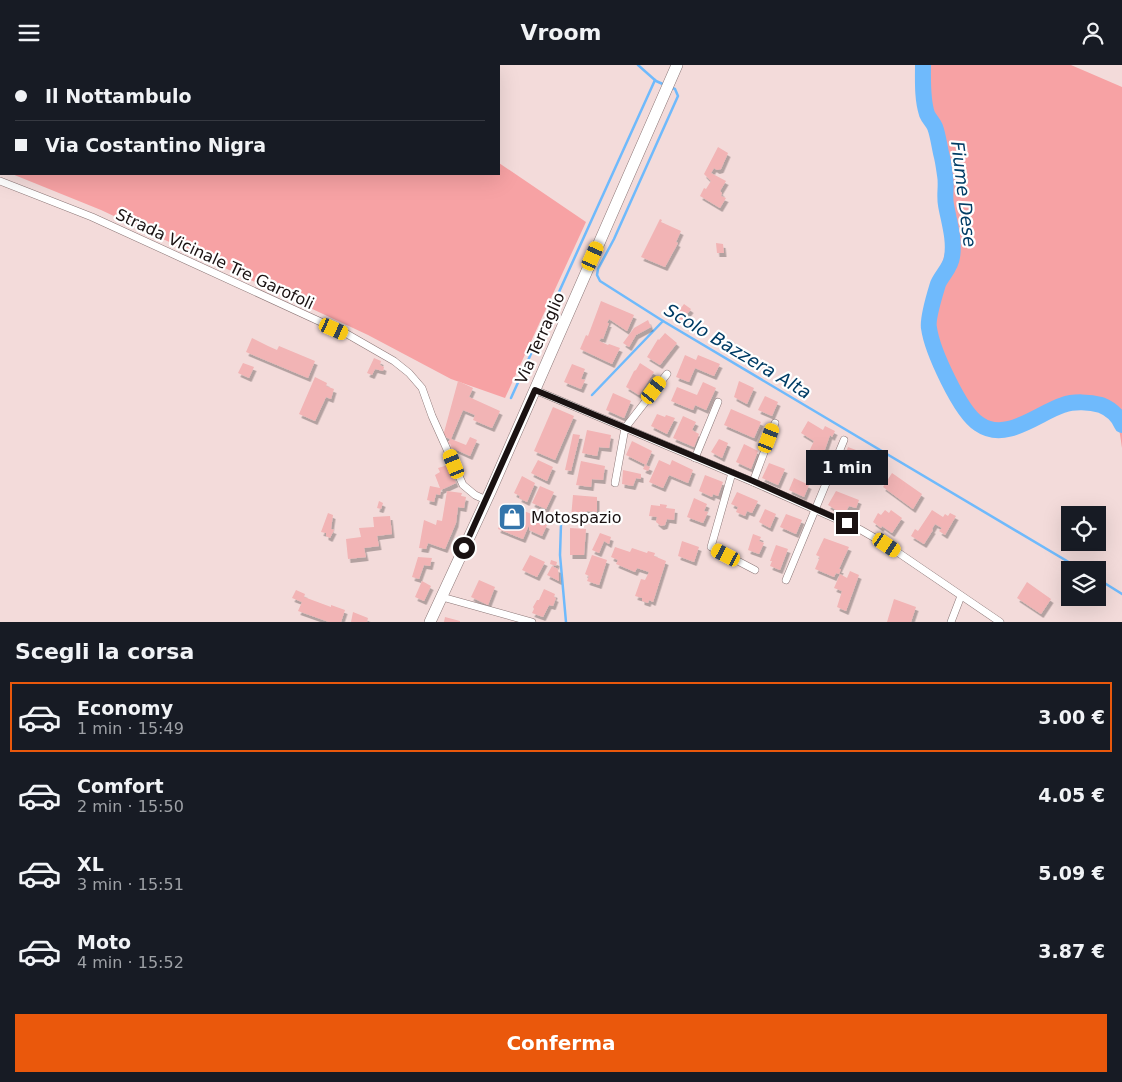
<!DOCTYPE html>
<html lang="it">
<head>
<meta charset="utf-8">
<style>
  :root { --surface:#171b24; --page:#242831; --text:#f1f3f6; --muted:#9ea1a6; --line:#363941; --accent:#ea580c }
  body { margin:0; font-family:"DejaVu Sans",sans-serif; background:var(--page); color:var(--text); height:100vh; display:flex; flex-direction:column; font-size:19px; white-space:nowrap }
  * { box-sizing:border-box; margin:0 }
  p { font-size:16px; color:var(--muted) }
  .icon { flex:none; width:28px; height:28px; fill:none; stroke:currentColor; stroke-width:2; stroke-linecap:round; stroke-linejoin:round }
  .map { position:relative; height:557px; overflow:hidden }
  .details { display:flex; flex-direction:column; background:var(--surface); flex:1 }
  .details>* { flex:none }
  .banner { position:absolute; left:0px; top:0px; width:500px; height:110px; box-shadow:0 5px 20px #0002; display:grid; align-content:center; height:110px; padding:0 15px; background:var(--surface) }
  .tools { position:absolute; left:1061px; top:441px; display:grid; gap:10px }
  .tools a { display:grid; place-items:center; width:45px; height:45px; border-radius:0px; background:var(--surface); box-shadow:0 5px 20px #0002; font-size:25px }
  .end { position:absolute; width:22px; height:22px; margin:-11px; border:6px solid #1a1212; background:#fff; box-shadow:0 0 0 2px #fff }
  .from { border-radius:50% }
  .bubble { position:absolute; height:35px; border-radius:0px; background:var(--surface); box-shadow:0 5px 20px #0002; font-size:16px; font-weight:600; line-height:35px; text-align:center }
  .car { position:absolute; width:15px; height:30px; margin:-15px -8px; border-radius:6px; box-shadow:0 0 4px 1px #0007; background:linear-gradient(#f5c518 24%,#345 0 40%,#f5c518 0 76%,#345 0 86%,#f5c518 0) }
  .banner b { display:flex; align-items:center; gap:18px; height:48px; font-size:19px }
  .banner b+b { border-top:1px solid var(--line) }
  .banner i { width:12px; height:12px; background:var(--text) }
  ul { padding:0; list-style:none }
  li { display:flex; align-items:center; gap:15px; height:70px; margin:0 10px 8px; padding:0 5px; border:2px solid transparent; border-radius:0px }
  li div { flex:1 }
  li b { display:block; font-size:19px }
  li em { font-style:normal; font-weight:600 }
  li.selected { border-color:var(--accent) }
  li>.icon { width:45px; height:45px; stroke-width:1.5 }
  h2 { padding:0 15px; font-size:22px; line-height:60px }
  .button { display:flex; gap:10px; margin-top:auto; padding:10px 15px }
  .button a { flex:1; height:58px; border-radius:0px; background:var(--accent); color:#fff; font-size:20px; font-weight:600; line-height:58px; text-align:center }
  header { display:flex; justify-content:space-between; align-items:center; height:65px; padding:0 15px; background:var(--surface); font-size:22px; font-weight:600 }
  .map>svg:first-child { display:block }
</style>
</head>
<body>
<header><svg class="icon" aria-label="menu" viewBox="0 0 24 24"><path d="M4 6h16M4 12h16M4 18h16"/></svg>Vroom<svg class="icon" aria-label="person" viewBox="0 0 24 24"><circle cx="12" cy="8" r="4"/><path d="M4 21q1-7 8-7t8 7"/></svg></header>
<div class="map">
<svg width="1122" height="557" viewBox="0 0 1122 557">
  <defs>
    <filter id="shadow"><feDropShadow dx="2.5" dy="4" stdDeviation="0" flood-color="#0004"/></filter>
  </defs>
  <rect width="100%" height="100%" fill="#f3dbda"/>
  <g fill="#f7a2a4">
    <polygon points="0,0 361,0 363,1 1,1 1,105"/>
    <path d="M929,0h142l51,22v361c-1,-7 -2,-16 -4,-22 -3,-6 -8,-10 -14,-13 -42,-24 -95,47 -135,9 -19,-18 -39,-61 -45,-86 -7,-27 17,-59 21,-84 3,-18 -1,-38 -4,-56 -2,-15 -2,-30 -5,-45 -1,-10 -6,-19 -7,-29 -2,-19 0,-39 0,-57z"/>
    <polygon points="499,98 586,157 505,333 451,314 368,270 101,145 12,109 499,109"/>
  </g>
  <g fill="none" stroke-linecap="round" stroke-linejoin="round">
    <g stroke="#6fbafc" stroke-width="2.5">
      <polyline points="638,0 656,16 665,20"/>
      <polyline points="670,22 675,24 678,31 614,174 598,204 597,210 600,216 663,256 1082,505"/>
      <polyline points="592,330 663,256"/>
      <polyline points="511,333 655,15"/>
      <polyline points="561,459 560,490 566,557"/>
      <polyline points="1098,514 1122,529"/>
    </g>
    <path stroke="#6fbafc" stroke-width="16" d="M923,0c0,15 -1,34 4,49 2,5 6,8 8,13 3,8 4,17 6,26 2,7 3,15 4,22 2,10 -1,20 1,30 3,17 9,35 6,52 -1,10 -10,18 -14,27 -3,10 -11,35 -9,44 3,22 31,84 50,96 27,19 59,-11 84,-19 11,-4 27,-3 38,0 10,4 17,10 21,20"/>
  </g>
  <g fill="#f2b4b5" filter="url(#shadow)">
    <polygon points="718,82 728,88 721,104 717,105 714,103 711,108 726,116 720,126 722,128 721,131 726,133 720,143 700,131 704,123 706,124 711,116 704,109"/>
    <polygon points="660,154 662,155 661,157 681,166 676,177 678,178 665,202 641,192"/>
    <polygon points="716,178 723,179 724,188 717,188"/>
    <polygon points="601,236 634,250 627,266 609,254 607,258 609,258 603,274 601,273 599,276 608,280 609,279 620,283 612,299 580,284 586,270 588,271"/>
    <polygon points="684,239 691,244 682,256 675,251"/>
    <polygon points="648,255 651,262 636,270 629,282 623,278 634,263"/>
    <polygon points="665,268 677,278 660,300 647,292 658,274 659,275"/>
    <polygon points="252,273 268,281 277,285 279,281 315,296 308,313 246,287"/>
    <polygon points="685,290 696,295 698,290 720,299 714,311 695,303 689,317 676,312"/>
    <polygon points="374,293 381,296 380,300 384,302 383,306 375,304 372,310 367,308"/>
    <polygon points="243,298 254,302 249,313 238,308"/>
    <polygon points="640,298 654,307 639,330 626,322 634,306 636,305"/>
    <polygon points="572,299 585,304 581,314 585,315 581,324 564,317"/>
    <polygon points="315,312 327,318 326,321 334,324 331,334 326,332 315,356 299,349"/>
    <polygon points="458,316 473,323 469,332 500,346 492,363 473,355 475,350 463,345 451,374 466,380 470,372 477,375 470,391 450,382 451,380 448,378 450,374 443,371"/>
    <polygon points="739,316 754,323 747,339 734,332"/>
    <polygon points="703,317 716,323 706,345 695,340 693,345 671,336 677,322 697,330"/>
    <polygon points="613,328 631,336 624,353 606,345"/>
    <polygon points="765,331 778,337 772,351 758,345"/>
    <polygon points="553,342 574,351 555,395 534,386"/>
    <polygon points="731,344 761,357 754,373 724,360"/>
    <polygon points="657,349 665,352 666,350 675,353 667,369 651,361"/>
    <polygon points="683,351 696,357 692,365 699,369 694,382 673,373"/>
    <polygon points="808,356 823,365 825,361 835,366 832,372 830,370 820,399 806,393 814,376 801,368"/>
    <polygon points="587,365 611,370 609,383 599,382 597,391 582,388"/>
    <polygon points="573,369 580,370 571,406 565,405"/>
    <polygon points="719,374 728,378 722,393 711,387"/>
    <polygon points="632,376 652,386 646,400 626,390"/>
    <polygon points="744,379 758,386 751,404 736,397"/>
    <polygon points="848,382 864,388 854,415 843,411 844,408 839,406"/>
    <polygon points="867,391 874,393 871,401 864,399"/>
    <polygon points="538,395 553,402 547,416 531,408"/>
    <polygon points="659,395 670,400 672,395 693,405 688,418 669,410 663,423 649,417"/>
    <polygon points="581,396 605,401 603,415 592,414 591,422 576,420"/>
    <polygon points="769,398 785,404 778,420 762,413"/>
    <polygon points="448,400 456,418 441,425 440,430 436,429 434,437 427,435 430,421 440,423 435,410 440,407 438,403"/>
    <polygon points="645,400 650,402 648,406 643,404"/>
    <polygon points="623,405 641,409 641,414 636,413 633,421 622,419"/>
    <polygon points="892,408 922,429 913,444 883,422"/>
    <polygon points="705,410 723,417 718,431 713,429 712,432 699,426"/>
    <polygon points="522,411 535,418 527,437 519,433 520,431 514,428"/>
    <polygon points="794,413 809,420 804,432 789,425"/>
    <polygon points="540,421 554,427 546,444 532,438"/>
    <polygon points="447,426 462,428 461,431 466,432 464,443 458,442 456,458 445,484 428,478 426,484 419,483 424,455 436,460 437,455 442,456"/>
    <polygon points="836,426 859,435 856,443 849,441 844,450 828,440"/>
    <polygon points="737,427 758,436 752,448 747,446 745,451 736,447 738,442 731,439"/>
    <polygon points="573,430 597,432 597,447 587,446 586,455 571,453"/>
    <polygon points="694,433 707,439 704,446 708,447 703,458 687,452"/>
    <polygon points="379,436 383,438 381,444 377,443"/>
    <polygon points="509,438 525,445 524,446 534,450 532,453 547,460 542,471 529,465 529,460 523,474 498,464"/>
    <polygon points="660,439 667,440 666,443 675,444 674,455 667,454 665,460 661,461 656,457 657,452 649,451 651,440 660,441"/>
    <polygon points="765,444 776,449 770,463 759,457"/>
    <polygon points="885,445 889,448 891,445 902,453 892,468 882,461 881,463 873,457 878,448 881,450"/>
    <polygon points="932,445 943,452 945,449 948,451 950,448 956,451 945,470 939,466 942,463 935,459 932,464 933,465 924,479 911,471 915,464 918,466"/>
    <polygon points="328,448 333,450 331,464 334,465 330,473 326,471 326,468 321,467"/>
    <polygon points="786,449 802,455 796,469 780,462"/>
    <polygon points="390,451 392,469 377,471 379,481 364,483 366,492 348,494 346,474 361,472 359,463 374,462 373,452"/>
    <polygon points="570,463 586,464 584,490 570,490"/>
    <polygon points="600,468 611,472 609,479 604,476 599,488 592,485"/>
    <polygon points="753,469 761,472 759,476 764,478 759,489 748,485"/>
    <polygon points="824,473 849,482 839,504 841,504 839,509 836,508 834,512 815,504 820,492 816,490"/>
    <polygon points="682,476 699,482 694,497 678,491"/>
    <polygon points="776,480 788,484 780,505 770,501 772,496 770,496"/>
    <polygon points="615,482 630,487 632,483 647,488 648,486 655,488 654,491 666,496 653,537 649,535 648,538 642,536 642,533 635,531 641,514 645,515 649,507 637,503 635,507 616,499 618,495 611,492"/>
    <polygon points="530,490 545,497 537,512 522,505"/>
    <polygon points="592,490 607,495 599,520 587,516 589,511 585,509"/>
    <polygon points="418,492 432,493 430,501 424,500 419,514 412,512"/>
    <polygon points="551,495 557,497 556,501 550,499"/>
    <polygon points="552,501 558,504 559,516 547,510"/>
    <polygon points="850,506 859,510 846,546 837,542 842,526 834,523 840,509 847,513"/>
    <polygon points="479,515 495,522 488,540 471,532"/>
    <polygon points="422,516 431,521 424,536 415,532"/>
    <polygon points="1027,517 1051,534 1041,549 1017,533"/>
    <polygon points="544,524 555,529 554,532 556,533 553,541 549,540 543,552 532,548 534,544 533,542 537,535 539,535"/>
    <polygon points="296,525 305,529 304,532 331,542 331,540 345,545 341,557 329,557 298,546 302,537 292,533"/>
    <polygon points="894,534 916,542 911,557 887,557"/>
    <polygon points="353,547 368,553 367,557 351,557"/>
    <polygon points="445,552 460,556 460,557 444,557"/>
  </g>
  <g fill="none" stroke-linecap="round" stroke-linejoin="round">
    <g stroke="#8b7676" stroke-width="8">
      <g id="minor">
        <polyline points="0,116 92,152 186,195 347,269 394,296 409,308 422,323 432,351 463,420 475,430 486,435"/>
        <polyline points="535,325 753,417 861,465 887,480 1000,557"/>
        <polyline points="695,393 718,337"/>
        <polyline points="732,408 711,482 755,505"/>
        <polyline points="753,417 775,358"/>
        <polyline points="615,418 625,363 667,309"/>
        <polyline points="786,515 844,375"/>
        <polyline points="442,532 532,557"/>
        <polyline points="951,557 961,531"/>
      </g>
    </g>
    <g stroke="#8b7676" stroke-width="12">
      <polyline id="primary" points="430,557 491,425 677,0"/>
    </g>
    <use href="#minor" stroke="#fff" stroke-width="7"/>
    <use href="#primary" stroke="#fff" stroke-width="11"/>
  </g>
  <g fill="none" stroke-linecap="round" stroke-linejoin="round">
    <polyline stroke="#1a1212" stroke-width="6" points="464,483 535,325 753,416 847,458"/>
  </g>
  <defs>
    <g id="shop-square" transform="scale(1.4375)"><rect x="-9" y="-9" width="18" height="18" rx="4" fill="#3475ab" stroke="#fff"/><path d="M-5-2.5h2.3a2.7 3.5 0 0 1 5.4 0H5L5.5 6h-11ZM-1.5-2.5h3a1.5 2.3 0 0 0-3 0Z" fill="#fff"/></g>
  </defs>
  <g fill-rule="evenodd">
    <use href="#shop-square" x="512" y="452"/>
  </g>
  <g text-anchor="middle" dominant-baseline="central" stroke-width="4.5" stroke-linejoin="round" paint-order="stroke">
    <g font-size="16" fill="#1a1212" stroke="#fff">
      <text transform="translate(215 194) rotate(25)">Strada Vicinale Tre Garofoli</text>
      <text transform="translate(540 273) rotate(-66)">Via Terraglio</text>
    </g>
    <g font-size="16" fill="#1a1212" stroke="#fff" text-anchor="start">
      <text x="531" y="452">Motospazio</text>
    </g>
    <g font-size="18" font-style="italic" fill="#003c65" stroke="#fff">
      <text transform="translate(964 129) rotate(83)">Fiume Dese</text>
      <text transform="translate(738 286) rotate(31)">Scolo Bazzera Alta</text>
    </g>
  </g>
</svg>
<div class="tools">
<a><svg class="icon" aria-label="locate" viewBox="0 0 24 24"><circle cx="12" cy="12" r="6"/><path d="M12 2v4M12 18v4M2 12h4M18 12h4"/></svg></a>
<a><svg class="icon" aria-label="layers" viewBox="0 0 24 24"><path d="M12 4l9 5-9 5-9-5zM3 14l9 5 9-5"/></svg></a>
</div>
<i class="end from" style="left:464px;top:483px"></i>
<i class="end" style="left:847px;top:458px"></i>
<div class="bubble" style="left:806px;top:385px;width:82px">1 min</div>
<i class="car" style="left:593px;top:191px;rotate:24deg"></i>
<i class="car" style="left:334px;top:264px;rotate:114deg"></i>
<i class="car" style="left:654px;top:325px;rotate:37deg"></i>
<i class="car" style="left:769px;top:373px;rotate:21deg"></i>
<i class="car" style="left:454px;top:399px;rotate:338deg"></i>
<i class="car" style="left:887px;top:480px;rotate:124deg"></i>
<i class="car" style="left:726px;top:490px;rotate:297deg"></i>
<div class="banner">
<b><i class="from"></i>Il Nottambulo</b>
<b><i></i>Via Costantino Nigra</b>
</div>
</div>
<section class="details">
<h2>Scegli la corsa</h2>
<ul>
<li class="selected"><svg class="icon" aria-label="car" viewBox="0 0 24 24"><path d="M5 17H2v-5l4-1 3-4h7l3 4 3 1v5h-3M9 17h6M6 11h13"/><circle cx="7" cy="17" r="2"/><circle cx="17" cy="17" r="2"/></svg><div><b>Economy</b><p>1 min · 15:49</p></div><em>3.00 €</em></li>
<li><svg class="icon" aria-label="car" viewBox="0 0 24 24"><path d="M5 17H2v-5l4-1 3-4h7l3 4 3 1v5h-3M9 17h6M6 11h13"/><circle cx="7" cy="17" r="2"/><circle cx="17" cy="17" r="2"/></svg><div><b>Comfort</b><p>2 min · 15:50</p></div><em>4.05 €</em></li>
<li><svg class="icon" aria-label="car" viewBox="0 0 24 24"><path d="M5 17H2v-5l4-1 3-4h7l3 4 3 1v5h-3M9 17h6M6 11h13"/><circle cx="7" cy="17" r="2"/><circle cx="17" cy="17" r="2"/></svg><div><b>XL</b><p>3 min · 15:51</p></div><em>5.09 €</em></li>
<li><svg class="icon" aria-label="car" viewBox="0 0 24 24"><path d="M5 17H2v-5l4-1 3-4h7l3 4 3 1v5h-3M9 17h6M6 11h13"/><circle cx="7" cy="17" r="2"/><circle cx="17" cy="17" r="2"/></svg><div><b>Moto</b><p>4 min · 15:52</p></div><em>3.87 €</em></li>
</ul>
<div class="button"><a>Conferma</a></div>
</section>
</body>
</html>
